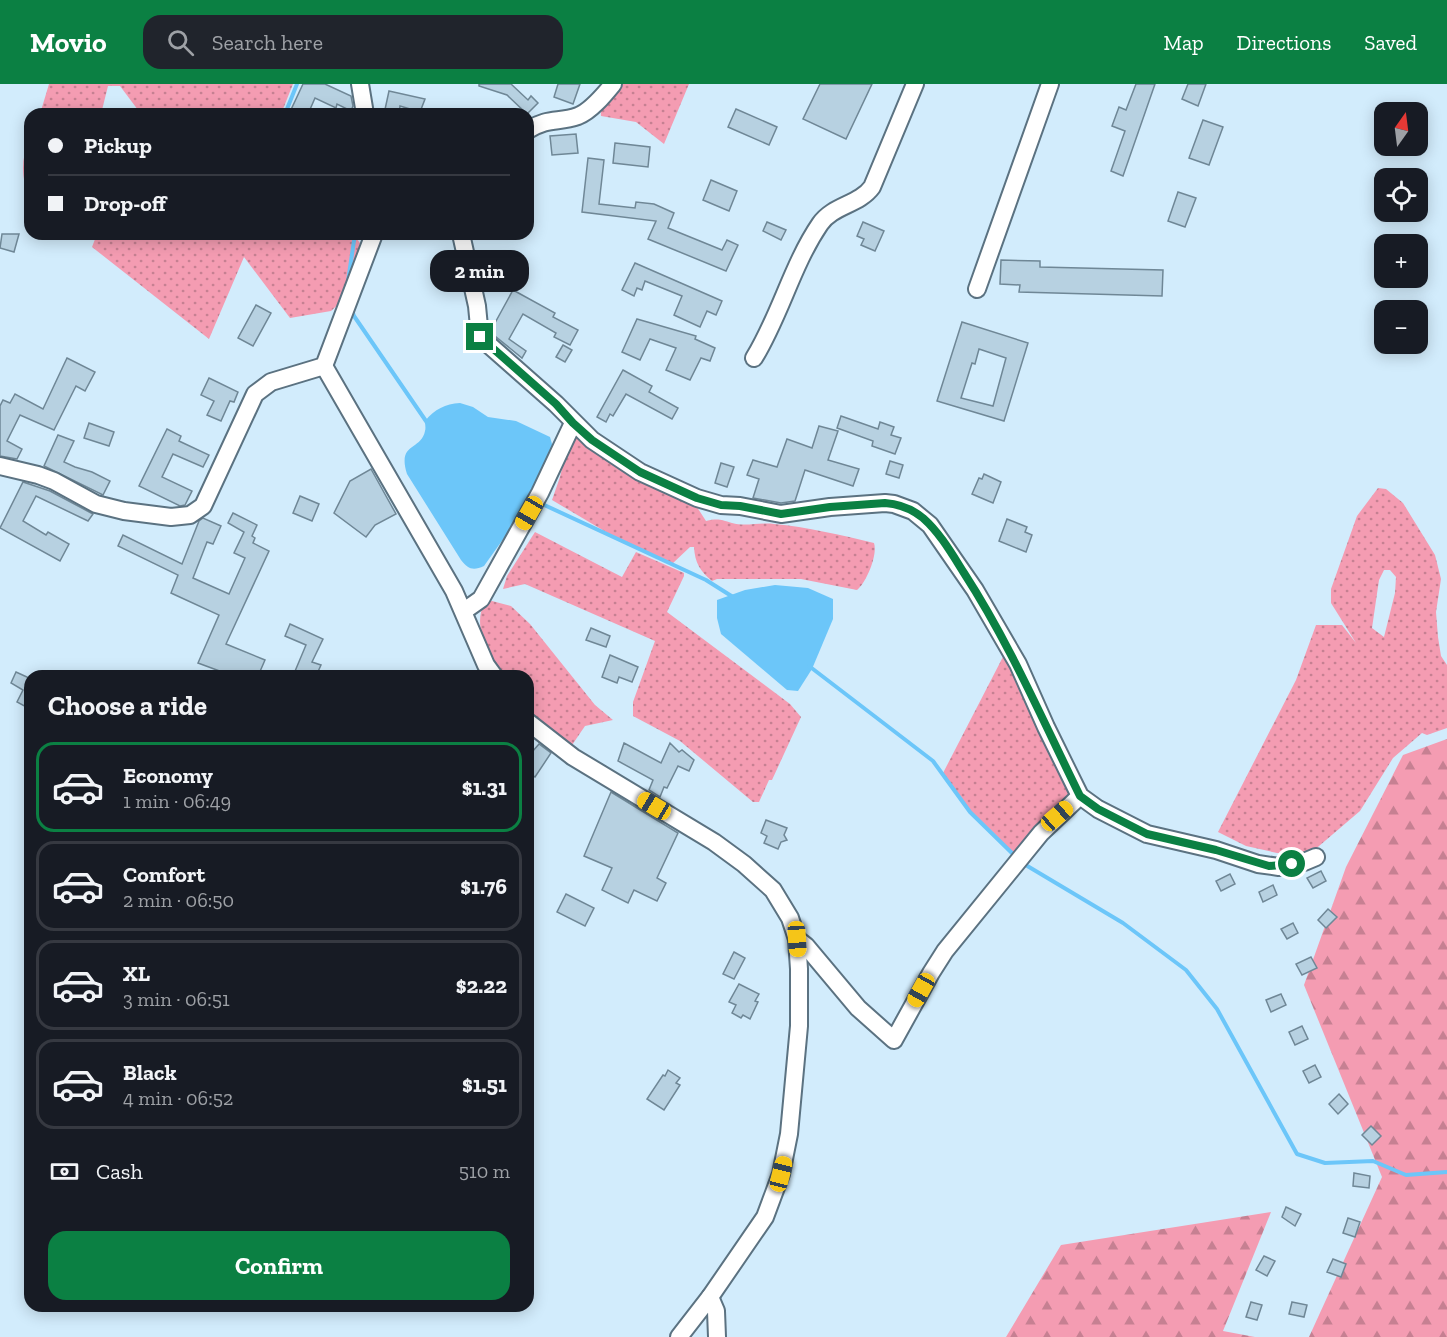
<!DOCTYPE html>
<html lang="en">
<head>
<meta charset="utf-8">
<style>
  :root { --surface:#171b24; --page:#20242c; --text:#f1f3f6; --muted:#9ea1a6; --line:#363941; --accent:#0b8043 }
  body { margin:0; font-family:"Zilla Slab",serif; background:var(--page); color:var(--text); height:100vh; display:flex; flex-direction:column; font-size:22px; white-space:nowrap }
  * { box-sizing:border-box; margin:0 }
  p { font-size:20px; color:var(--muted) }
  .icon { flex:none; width:33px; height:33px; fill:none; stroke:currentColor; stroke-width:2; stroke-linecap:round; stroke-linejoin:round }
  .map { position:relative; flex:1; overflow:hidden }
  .sheet { position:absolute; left:24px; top:586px; width:510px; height:642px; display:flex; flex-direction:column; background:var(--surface); border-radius:18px; box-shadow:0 3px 15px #0003 }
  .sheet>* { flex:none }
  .hud { position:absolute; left:24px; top:24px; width:510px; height:132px; border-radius:18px; box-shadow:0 3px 15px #0003; display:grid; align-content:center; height:132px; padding:0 24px; background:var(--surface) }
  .needle { width:39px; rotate:14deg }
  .controls { position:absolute; left:1374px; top:18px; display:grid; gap:12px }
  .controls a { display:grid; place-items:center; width:54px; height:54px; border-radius:12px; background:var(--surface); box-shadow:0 3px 15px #0003; font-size:30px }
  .end { position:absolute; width:27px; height:27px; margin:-14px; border:8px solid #0b8043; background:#fff; box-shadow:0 0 0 3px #fff }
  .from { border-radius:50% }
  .bubble { position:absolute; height:42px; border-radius:18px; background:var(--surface); box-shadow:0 3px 15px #0003; font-size:20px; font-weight:700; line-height:42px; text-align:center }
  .car { position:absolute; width:18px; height:36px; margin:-18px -9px; border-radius:8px; box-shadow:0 0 4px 2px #0007; background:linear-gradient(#f5c518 24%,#345 0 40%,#f5c518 0 76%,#345 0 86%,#f5c518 0) }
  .hud b { display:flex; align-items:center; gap:21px; height:57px; font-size:22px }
  .hud b+b { border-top:2px solid var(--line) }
  .hud i { width:15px; height:15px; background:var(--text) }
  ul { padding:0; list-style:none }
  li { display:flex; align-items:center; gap:18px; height:90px; margin:0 12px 9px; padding:0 12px; border:3px solid var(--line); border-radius:18px }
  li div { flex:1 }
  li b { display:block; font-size:22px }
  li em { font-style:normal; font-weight:700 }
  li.active { border-color:var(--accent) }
  li>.icon { width:54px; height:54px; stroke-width:1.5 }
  h2 { padding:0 24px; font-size:27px; line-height:72px }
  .pay { display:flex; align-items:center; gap:15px; height:66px; padding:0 24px; font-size:22px }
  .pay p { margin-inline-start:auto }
  .cta { display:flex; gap:12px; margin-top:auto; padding:12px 24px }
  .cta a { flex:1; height:69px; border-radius:18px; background:var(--accent); color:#fff; font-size:24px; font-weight:700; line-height:69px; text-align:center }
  header { display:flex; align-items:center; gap:36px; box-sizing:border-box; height:84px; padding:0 30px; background:var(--accent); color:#fff }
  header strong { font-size:28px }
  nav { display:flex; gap:33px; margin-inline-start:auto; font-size:21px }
  .search { width:420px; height:54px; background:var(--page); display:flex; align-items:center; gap:15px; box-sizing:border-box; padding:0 21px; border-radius:18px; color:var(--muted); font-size:22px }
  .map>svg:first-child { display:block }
</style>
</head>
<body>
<header>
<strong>Movio</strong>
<div class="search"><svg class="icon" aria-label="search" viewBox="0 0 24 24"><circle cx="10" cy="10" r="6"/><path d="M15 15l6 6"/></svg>Search here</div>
<nav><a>Map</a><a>Directions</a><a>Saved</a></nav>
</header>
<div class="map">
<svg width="1447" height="1253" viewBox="0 0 1447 1253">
  <defs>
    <pattern id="grass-dots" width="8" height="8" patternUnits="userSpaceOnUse" patternTransform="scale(1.5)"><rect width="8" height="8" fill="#f49cb2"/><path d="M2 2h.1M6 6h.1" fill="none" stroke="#c68092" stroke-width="1.8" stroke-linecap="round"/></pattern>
    <pattern id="forest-firs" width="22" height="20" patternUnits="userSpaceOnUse" patternTransform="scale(1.5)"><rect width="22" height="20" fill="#f49cb2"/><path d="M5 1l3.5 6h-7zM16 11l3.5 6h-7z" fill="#c68092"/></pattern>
  </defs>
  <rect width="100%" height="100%" fill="#d2ecfc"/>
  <g fill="url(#grass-dots)" fill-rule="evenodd">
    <polygon points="49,0 293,0 281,30 141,30 120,2 108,2 101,30 40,30"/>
    <path d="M620,0h69l-25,60 -28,-22 -35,-6c-1,-13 10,-22 19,-32z"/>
    <path d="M30,56v57l-2,-1c-6,-19 -8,-37 2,-56z"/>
    <polygon points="97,150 353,150 360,159 344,215 331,227 290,234 244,173 209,255 92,163"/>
    <path d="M575,353l118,64 13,20c13,-3 15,-1 26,2 13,4 29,-1 42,1 33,3 67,11 100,19 4,12 -8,40 -17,47l-56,-11h-84l-5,2c-12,-10 -17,-18 -18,-34h-4l-18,17 -66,-32 -54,-32 8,-23 8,-33z"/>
    <path d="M1378,404l8,1 17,14 32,52 6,24 -5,33 2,25 3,19 6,9v63l-20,7 -5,-2 -29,25 -33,53 -48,41 -14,2 -21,-1 -31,-7 -28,-14 78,-152 20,-55h26l14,18 -25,-40v-14l26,-73zM1384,486h6l6,7 -1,16 -11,44 -12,-9 7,-48z"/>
    <polygon points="535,448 622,493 636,468 684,489 684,492 667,528 790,620 801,633 772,696 769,696 759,718 753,718 680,657 633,632 633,618 655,557 525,500 503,505 507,492"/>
    <path d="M492,517l19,5 19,18 65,81 18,15 -28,6 -15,22 -42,-33v-39h-27c-11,-22 -30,-49 -16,-74z"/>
    <polygon points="1006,567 1074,713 1015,775 997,752 969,725 942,691"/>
  </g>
  <g fill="url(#forest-firs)">
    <polygon points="1447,655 1447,1253 1309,1253 1382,1093 1304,901 1346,783 1403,671"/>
    <polygon points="1271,1128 1223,1247 1255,1253 1006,1253 1061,1161"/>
  </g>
  <g fill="#6cc6f9">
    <path d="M460,319l13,4 15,10 28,4 34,16 2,7v9l-38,71 -30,42c-11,5 -16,3 -23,-6l-54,-86c-10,-32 14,-23 18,-43 1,-3 0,-7 0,-10 10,-12 20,-17 35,-18z"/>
    <polygon points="775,501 808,504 833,515 833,535 812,585 798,607 787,606 721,550 717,534 717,516 745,506"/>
  </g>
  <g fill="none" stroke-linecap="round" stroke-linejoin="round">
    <g stroke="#6cc6f9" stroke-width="4">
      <polyline points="285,30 297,0"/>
      <polyline points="348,197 355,150"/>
      <polyline points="351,224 354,232 428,340"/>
      <polyline points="540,419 706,496 733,513"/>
      <polyline points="809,582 933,677 970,728 1016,773"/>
      <polyline points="1024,780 1123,839 1186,886 1217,925 1297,1070 1325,1079 1373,1077 1406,1091 1447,1088"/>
    </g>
  </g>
  <g fill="#b7d1e1" stroke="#6f8796" stroke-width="1.5" fill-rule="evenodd">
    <polygon points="303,0 325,0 351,12 353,22 351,27 337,20 336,24 315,14 308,30 289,30"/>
    <polygon points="479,0 511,0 528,16 531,12 538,19 527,30 507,11 479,2"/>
    <polygon points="558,0 580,0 573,20 554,13"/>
    <polygon points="820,0 872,0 846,55 803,35"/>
    <polygon points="1136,0 1155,0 1123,92 1111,87 1125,47 1112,42 1119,23 1126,26"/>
    <polygon points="1188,0 1206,0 1198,22 1182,15"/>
    <polygon points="389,7 425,15 420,28 400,22 399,30 384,30"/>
    <polygon points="736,25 777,43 769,61 728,43"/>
    <polygon points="1203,36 1223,43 1209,81 1189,74"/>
    <polygon points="576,50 578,69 552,71 550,52"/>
    <polygon points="615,59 650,63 648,83 613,79"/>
    <polygon points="588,74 604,76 599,120 635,124 636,118 654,120 674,129 668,144 722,166 727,156 738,161 726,187 648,155 656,137 582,128"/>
    <polygon points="711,96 737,107 729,127 703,116"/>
    <polygon points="1178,108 1196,114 1185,143 1168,137"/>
    <polygon points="767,138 786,146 781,156 763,147"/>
    <polygon points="863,138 884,147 875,167 861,161 864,155 857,152"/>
    <polygon points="2,150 19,150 14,168 0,164"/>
    <polygon points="1001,176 1040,177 1040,183 1163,186 1162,212 1019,208 1020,201 1000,200"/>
    <polygon points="635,179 722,217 716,231 707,227 700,243 674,231 682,212 645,197 642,206 637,204 634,212 622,206"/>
    <polygon points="513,206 555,229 553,233 578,246 570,261 554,253 556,249 523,230 509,255 526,267 522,274 490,248"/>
    <polygon points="256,221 271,229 253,262 238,254"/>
    <polygon points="637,235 696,252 695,255 715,264 710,277 701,274 690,296 666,286 676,264 650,255 640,276 622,268"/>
    <path d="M962,238l66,21 -24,78 -67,-20zM979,265l27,9 -13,48 -32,-8 11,-35 3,1z"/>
    <polygon points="563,261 572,266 565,278 556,273"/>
    <polygon points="67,274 95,288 85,307 76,302 54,346 20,331 7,357 22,365 17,375 0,372 0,322 3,316 10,319 15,310 43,325"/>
    <polygon points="623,286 652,302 649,308 678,324 672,335 626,310 613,332 610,330 606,338 597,333"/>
    <polygon points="209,294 238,308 234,318 230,317 221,337 207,331 214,317 201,311"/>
    <polygon points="841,332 878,345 880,338 894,343 891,351 901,354 895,370 872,362 873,357 837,344"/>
    <polygon points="89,339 114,348 109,362 84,354"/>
    <polygon points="819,342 838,347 828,376 859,385 853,402 805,386 795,417 781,419 753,414 759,395 747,391 753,376 777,383 787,355 812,364"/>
    <polygon points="167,345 181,352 179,357 209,371 203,383 173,370 162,393 192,407 185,421 180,422 139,402"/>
    <polygon points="58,351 74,357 64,378 75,383 92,388 110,397 103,411 44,382"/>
    <polygon points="890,377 903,381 899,394 886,390"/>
    <polygon points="721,379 734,383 727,403 715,399"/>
    <polygon points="371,385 396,430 375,441 366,453 334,429 350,397"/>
    <polygon points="984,390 1001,398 993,419 972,410 979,394 982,395"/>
    <polygon points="23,398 50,407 93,430 88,437 36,412 23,437 46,451 48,448 69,460 60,477 0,444"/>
    <polygon points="300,412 319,420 312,437 293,429"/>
    <polygon points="233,429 257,441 252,452 255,454 253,459 269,467 226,560 265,576 258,592 233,592 198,579 219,531 171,509 178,491 118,462 123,451 182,480 199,437 203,434 221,442 213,460 207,458 193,494 229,510 245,474 234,469 244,448 228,439"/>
    <polygon points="1007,435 1027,443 1025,448 1032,451 1026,468 999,457"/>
    <polygon points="290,540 323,555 312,578 321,581 316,592 293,592 306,561 285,552"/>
    <polygon points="591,544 610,552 606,563 586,556"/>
    <polygon points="610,571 638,583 632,598 619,593 617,599 602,593"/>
    <polygon points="16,588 29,594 30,592 30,625 17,618 23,606 11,599"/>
    <polygon points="624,659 661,679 670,659 679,668 682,666 694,676 689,687 678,682 667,704 664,703 660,713 649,706 653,696 618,677"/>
    <polygon points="539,660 551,669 535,693 528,689 528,666 532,668"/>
    <polygon points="611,708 678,749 657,794 666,799 657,817 634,806 628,819 602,806 612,784 584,772"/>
    <polygon points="766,736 787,744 784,751 787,756 781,758 778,765 764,759 767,752 761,749"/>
    <polygon points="1321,787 1326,797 1313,804 1307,794"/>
    <polygon points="1230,790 1235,800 1221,807 1216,797"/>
    <polygon points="1273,801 1277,811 1263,818 1259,808"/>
    <polygon points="566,810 594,824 585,842 557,828"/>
    <polygon points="1328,825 1337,833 1326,844 1318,836"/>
    <polygon points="1293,839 1298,849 1287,855 1281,845"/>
    <polygon points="734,868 745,874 734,895 723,890"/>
    <polygon points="1311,873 1317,884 1302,891 1296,880"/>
    <polygon points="739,900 759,910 755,917 758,918 750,935 743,931 741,934 732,929 736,921 729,918"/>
    <polygon points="1281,910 1286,921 1271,928 1266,916"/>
    <polygon points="1302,942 1308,955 1295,961 1289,948"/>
    <polygon points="1315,981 1321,993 1309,999 1303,987"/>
    <polygon points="668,986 680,994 676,999 680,1001 664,1026 647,1015 663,991 665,992"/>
    <polygon points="1339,1010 1348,1020 1338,1030 1329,1020"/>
    <polygon points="1371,1042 1381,1052 1372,1061 1362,1051"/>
    <polygon points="1354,1089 1370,1092 1369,1104 1353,1102"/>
    <polygon points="1286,1123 1301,1130 1295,1142 1282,1133"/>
    <polygon points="1348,1134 1360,1138 1355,1153 1343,1149"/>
    <polygon points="1264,1172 1275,1177 1267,1192 1256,1186"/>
    <polygon points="1333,1175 1346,1180 1341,1193 1327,1188"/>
    <polygon points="1251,1218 1262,1221 1257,1236 1246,1233"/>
    <polygon points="1292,1218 1307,1221 1304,1233 1289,1230"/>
  </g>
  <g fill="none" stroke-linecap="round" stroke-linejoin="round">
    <g stroke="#5b7281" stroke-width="20">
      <g id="minor">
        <polyline points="360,0 365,30"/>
        <path d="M528,46c21,-13 30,-7 50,-14 13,-5 26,-21 35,-32"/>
        <polyline points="461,150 477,222 480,253 556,320 592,356 640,388 697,414 721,421 740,422 781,430 830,423 885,419 894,420 913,427 930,441 975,506 1018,580 1046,643 1080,712 1098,725 1147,750 1216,766 1258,780 1279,783 1304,778 1316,773"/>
        <polyline points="977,205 1050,0"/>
        <path d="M754,274c26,-42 38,-93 66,-134 13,-19 39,-19 52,-37l43,-103"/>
        <polyline points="324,282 454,507 486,581 494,592"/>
        <polyline points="0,382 38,391 54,397 96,420 124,427 171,433 190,431 203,422 255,310 271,298 324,282 374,150"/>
        <polyline points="464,527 481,515 540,409 573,339"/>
        <polyline points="528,638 573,673 714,758 744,780 773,806 790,834 797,855 799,885 799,942 789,1050 781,1090 765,1133 710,1213 679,1253"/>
        <polyline points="797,855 806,862 858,924 894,956 931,889 945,867 1041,749 1080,712"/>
        <polyline points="710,1213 716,1227 717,1253"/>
      </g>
    </g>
    <use href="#minor" stroke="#fff" stroke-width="16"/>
  </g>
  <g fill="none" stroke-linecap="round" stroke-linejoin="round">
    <path stroke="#0b8043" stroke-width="8" d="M480,253l76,67 17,19 19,17 48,32 57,26 24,7 19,1 41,8 49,-7 55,-4c14,1 27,6 38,15 17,15 29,36 41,55 46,71 79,148 116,223l18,13 49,25 69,16 53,16 23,-2"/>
  </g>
</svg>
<div class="controls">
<a><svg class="needle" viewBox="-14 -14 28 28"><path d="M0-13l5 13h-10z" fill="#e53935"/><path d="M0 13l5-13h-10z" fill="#9ea1a6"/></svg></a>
<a><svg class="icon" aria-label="locate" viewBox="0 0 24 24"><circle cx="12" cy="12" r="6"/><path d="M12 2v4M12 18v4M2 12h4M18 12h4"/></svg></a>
<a>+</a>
<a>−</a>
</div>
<i class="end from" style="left:1292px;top:780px"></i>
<i class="end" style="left:480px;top:253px"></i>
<div class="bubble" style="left:430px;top:166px;width:99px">2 min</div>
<i class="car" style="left:529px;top:429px;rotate:210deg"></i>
<i class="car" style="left:654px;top:722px;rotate:301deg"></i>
<i class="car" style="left:1057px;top:732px;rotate:49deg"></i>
<i class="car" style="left:797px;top:855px;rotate:176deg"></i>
<i class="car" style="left:921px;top:906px;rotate:209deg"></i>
<i class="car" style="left:781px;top:1090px;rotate:14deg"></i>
<div class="hud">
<b><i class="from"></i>Pickup</b>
<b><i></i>Drop-off</b>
</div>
<section class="sheet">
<h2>Choose a ride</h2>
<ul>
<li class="active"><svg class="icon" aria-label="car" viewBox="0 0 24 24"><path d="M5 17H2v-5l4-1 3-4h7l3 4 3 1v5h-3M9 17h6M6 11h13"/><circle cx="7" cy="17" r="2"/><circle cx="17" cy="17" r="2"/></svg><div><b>Economy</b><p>1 min · 06:49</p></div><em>$1.31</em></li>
<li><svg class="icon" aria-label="car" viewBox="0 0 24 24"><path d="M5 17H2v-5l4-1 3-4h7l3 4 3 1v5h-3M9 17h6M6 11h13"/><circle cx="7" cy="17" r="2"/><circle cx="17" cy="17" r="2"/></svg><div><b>Comfort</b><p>2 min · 06:50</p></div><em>$1.76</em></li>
<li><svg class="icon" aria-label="car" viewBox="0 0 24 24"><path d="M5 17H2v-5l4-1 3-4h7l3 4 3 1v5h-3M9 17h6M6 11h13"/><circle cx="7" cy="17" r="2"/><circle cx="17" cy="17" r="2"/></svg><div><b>XL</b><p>3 min · 06:51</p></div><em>$2.22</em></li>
<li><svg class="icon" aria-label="car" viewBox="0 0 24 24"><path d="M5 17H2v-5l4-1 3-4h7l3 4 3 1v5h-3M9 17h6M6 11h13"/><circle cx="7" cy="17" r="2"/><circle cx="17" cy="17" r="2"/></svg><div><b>Black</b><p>4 min · 06:52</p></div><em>$1.51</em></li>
</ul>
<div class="pay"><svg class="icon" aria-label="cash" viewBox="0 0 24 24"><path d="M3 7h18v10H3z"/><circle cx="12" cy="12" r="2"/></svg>Cash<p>510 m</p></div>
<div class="cta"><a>Confirm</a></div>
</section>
</div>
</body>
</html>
